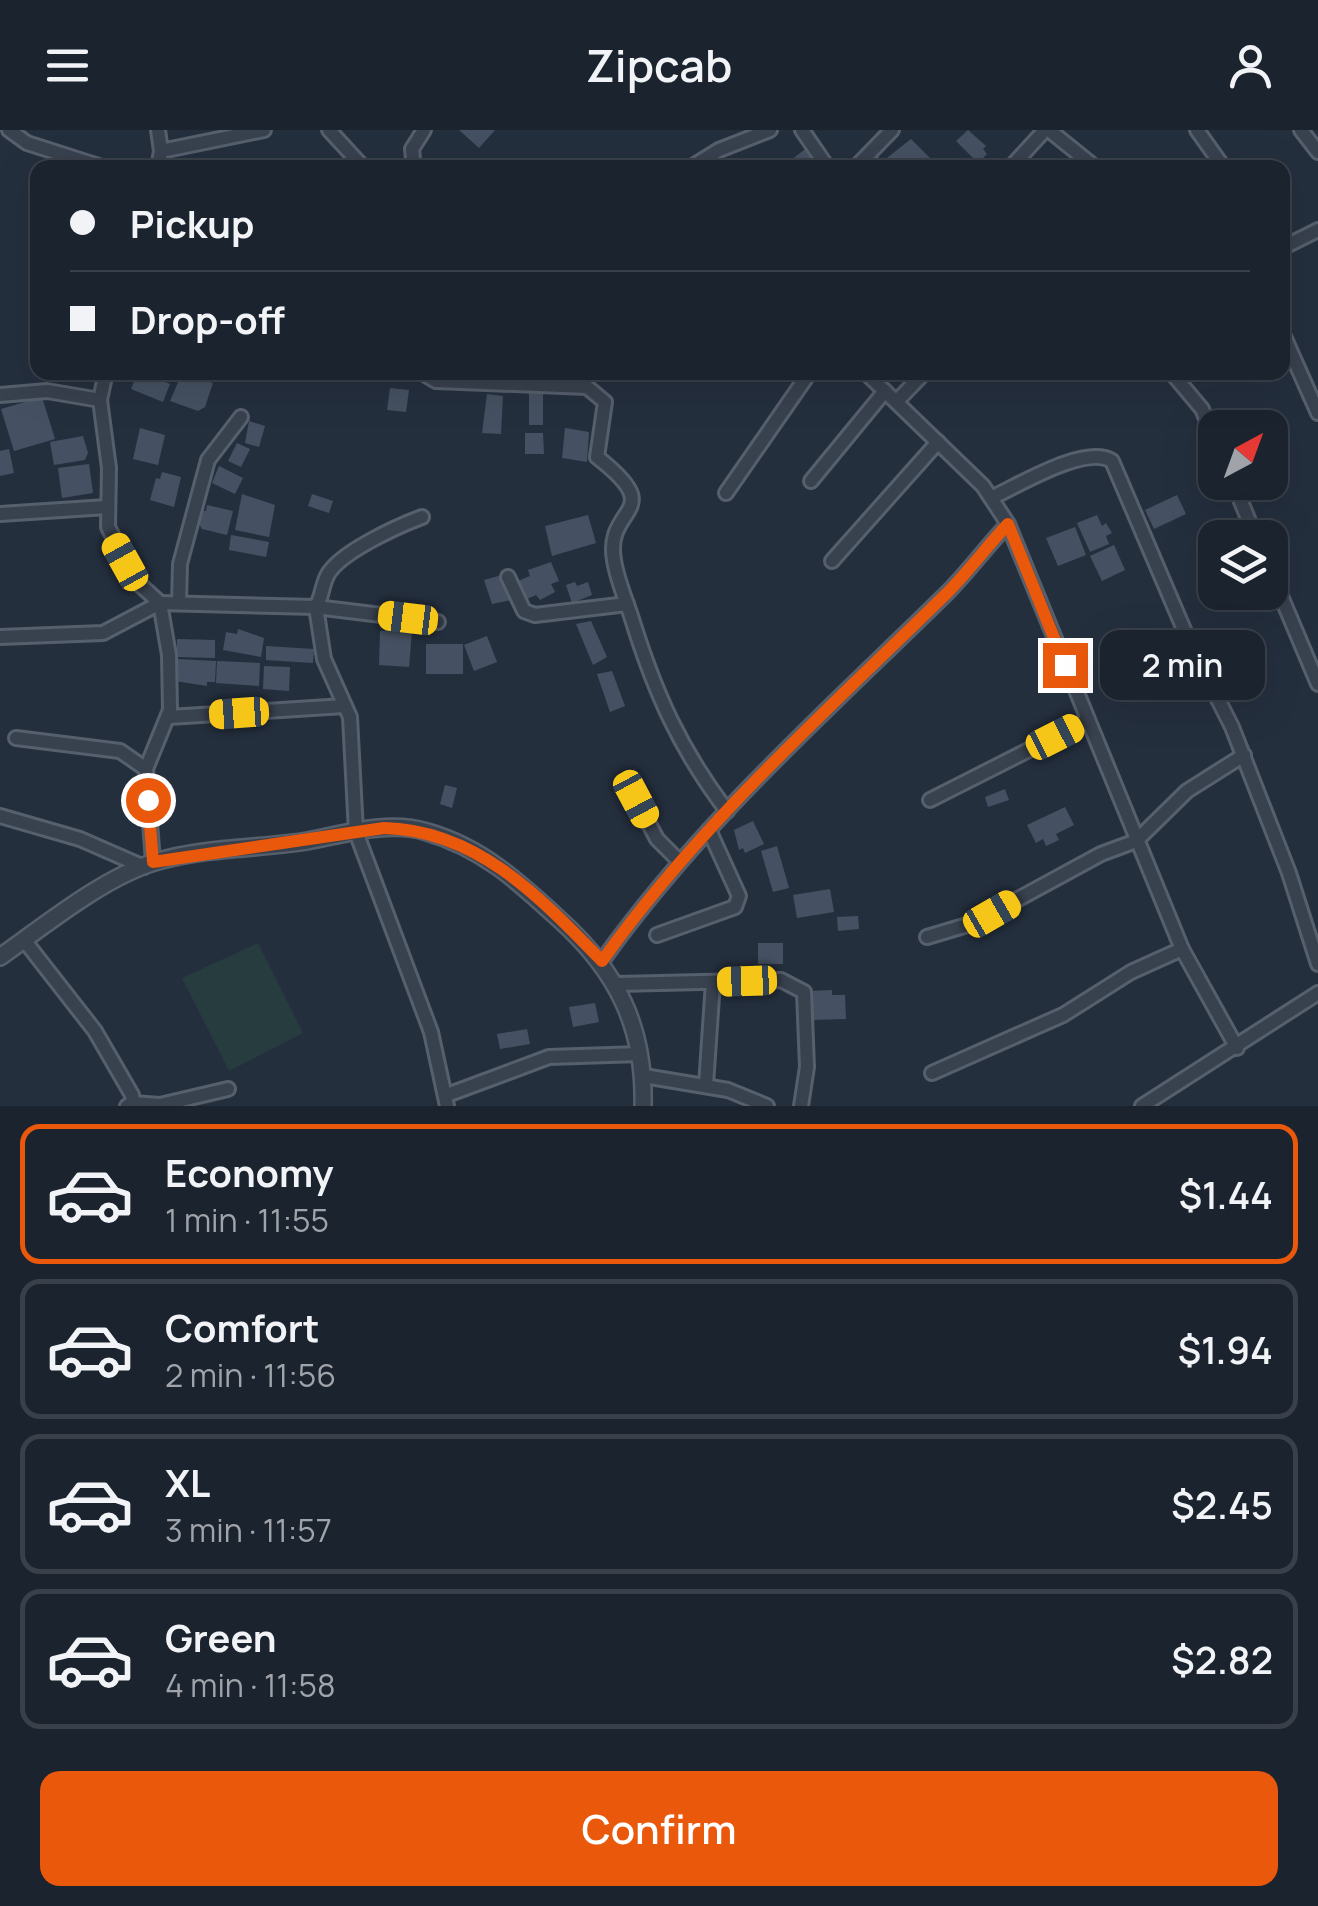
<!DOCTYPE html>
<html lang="en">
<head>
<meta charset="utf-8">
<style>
  :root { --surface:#1b232e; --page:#282f3a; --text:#f1f3f6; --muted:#a0a4aa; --line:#39404a; --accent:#ea580c }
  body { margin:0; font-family:Manrope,sans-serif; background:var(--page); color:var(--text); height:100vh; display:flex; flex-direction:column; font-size:38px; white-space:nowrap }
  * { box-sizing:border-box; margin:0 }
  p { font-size:32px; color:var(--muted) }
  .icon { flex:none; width:55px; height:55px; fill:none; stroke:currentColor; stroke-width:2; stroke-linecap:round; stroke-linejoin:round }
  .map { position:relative; height:976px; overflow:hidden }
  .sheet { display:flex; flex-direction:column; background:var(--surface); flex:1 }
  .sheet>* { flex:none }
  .top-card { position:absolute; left:30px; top:30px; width:1260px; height:220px; border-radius:20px; box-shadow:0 10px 40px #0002,0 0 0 2px var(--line); display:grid; align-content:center; height:220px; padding:0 40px; background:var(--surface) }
  .needle { width:65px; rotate:41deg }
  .buttons { position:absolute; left:1198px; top:280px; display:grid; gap:20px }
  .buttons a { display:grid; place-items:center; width:90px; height:90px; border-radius:20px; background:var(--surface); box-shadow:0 10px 40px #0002,0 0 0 2px var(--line); font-size:50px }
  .end { position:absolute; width:45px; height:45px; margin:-22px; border:12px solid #ea580c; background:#fff; box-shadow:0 0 0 5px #fff }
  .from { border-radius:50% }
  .bubble { position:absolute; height:70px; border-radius:20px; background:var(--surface); box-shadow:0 10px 40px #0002,0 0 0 2px var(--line); font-size:32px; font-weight:600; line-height:70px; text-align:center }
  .car { position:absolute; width:30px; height:60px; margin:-30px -15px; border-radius:12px; box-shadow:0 0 8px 2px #0007; background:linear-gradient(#f5c518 24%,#345 0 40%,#f5c518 0 76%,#345 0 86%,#f5c518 0) }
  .top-card b { display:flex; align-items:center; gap:35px; height:95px; font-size:38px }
  .top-card b+b { border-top:2px solid var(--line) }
  .top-card i { width:25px; height:25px; background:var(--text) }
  ul { padding:18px 0 0; list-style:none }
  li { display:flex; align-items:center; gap:30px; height:140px; margin:0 20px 15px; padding:0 20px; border:5px solid var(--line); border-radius:20px }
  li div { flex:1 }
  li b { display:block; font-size:38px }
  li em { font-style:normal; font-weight:600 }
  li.active { border-color:var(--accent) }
  li>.icon { width:90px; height:90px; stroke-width:1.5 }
  .cta { display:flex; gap:20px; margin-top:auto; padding:20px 40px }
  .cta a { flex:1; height:115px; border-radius:20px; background:var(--accent); color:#fff; font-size:40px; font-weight:600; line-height:115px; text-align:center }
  header { display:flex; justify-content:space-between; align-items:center; height:130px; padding:0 40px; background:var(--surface); font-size:45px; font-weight:600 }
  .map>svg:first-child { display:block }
</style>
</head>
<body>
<header><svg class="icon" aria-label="menu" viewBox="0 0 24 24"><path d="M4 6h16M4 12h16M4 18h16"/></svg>Zipcab<svg class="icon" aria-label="person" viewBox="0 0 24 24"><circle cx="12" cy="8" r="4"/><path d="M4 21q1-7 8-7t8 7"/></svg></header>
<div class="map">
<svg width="1318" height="976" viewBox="0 0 1318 976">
  <rect width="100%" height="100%" fill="#242f3e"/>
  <polygon fill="#263c3f" points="258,813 303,903 229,941 182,848"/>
  <g fill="#455162">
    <polygon points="459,0 495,0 479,18"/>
    <polygon points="968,0 986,16 983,19 987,24 978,33 956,11"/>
    <polygon points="911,9 932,30 924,38 860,38 875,24 883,31"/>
    <polygon points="809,16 826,38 781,38"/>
    <polygon points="145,243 170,254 163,272 131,259 137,244 144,247"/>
    <polygon points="182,243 213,253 205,277 198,281 170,271"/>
    <polygon points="390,258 409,260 406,282 387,280"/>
    <rect x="529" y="263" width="14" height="32"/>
    <polygon points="487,264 503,266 501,304 482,303"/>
    <polygon points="42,267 55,309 14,321 1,279"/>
    <polygon points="249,291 265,296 259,317 245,313"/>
    <polygon points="140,298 165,305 158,335 133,329"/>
    <polygon points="565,298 589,302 587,332 562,328"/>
    <polygon points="525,303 543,303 544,324 525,324"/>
    <polygon points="83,306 88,323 85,330 54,335 50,312"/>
    <polygon points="237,313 250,319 241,337 228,331"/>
    <polygon points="9,319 14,343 0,346 0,321"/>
    <polygon points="89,334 93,363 62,368 58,338"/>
    <polygon points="219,336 243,348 235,364 212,353"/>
    <polygon points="162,342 181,347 174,377 150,370 156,348 160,349"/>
    <polygon points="242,364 275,375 269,407 235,400"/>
    <polygon points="312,364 333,371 329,383 308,376"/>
    <polygon points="1177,365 1186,384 1154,399 1145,380"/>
    <polygon points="207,375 233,381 227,405 202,399 198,392 201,380 206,381"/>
    <polygon points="588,385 596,413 552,426 545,396"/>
    <polygon points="1097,385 1102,396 1106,393 1112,403 1106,406 1109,414 1090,422 1077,393"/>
    <polygon points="1225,391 1233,408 1215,408 1215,418 1208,422 1199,404"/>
    <polygon points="1075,397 1086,425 1058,436 1046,408"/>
    <polygon points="231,405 269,412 266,427 229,420"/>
    <polygon points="1114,415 1125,440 1102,451 1090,426"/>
    <polygon points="551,432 559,451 551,454 555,462 540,470 536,465 525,470 518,451 530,446 528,440"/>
    <polygon points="502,445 511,470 492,474 484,450"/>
    <polygon points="575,452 577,456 588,452 592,465 572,473 566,455"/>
    <polygon points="591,491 607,527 593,535 576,494"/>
    <polygon points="390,496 405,496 405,502 412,501 409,537 379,535 380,501 389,500"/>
    <polygon points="238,499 264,508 261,527 223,520 226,502 237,504"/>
    <polygon points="487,506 497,532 474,541 464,515"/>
    <polygon points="177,509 215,510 215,528 177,527"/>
    <rect x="426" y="514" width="37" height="30"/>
    <polygon points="266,516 314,519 313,533 266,530"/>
    <polygon points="177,529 216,531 215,552 207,552 207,556 175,551"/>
    <polygon points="217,531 260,533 259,556 216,553"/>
    <polygon points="264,536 290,537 289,561 263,559"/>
    <polygon points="612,541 625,576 610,582 597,544"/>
    <polygon points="445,655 457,658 452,678 440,674"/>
    <polygon points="1005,659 1009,670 988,677 985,667"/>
    <polygon points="1065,677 1074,695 1056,704 1059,710 1046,716 1043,709 1036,713 1027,695"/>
    <polygon points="753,691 764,714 745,723 743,718 739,720 734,700"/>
    <polygon points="777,716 789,758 773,762 761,721"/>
    <polygon points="830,759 834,782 797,788 793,765"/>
    <polygon points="858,786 859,799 838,801 837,787"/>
    <rect x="758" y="813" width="25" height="21"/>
    <polygon points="832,860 832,865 845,865 846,889 811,890 809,861"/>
    <polygon points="595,873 599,892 573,897 569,877"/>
    <polygon points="527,899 530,914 500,919 497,904"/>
  </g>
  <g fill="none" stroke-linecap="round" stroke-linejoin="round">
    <g stroke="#565f6c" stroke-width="18">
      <g id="minor">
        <polyline points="9,0 27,13 105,38"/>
        <polyline points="158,0 161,21 158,38"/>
        <polyline points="329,0 364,38"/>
        <polyline points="802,0 828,38"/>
        <polyline points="1049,0 1096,38"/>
        <polyline points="1197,0 1224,38"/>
        <polyline points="1301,0 1318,22"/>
        <polyline points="161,21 264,0"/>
        <polyline points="414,38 412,19 424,0"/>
        <polyline points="690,38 719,20 770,0"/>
        <polyline points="855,38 892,0"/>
        <polyline points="1010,38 1045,0"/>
        <polyline points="1282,118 1318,100"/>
        <polyline points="1282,202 1318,283"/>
        <polyline points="106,242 100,270 109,338 108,397 136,451 160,473 169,525 170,580 146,639 153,732"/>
        <path d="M421,242l15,9 151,6 18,15 -8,55c73,57 7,48 17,103 3,20 12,40 18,59 23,74 48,130 95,192"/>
        <polyline points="865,242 983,356 1008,394 1182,819"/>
        <polyline points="1171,242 1202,279 1215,310"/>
        <polyline points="0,265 47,261 100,270"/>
        <polyline points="897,271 925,242"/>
        <polyline points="811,351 885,261"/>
        <polyline points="1233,352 1256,408"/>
        <polyline points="726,363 810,242"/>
        <path d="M993,367c26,-12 93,-53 119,-36l79,185 41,81 57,146 29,91"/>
        <polyline points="0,384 107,377"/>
        <polyline points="832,431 938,312"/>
        <polyline points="1270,440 1318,554"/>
        <polyline points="508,447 524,481 535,485 627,474"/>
        <polyline points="179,473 180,434 208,330 241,287"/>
        <polyline points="438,492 316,477 324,529 350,587 356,702 431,902 447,976"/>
        <path d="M0,507l103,-4 57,-30 156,4c6,-10 6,-21 11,-31 11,-23 71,-50 95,-59"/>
        <polyline points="169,587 344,576"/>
        <polyline points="16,608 120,621 146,639"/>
        <polyline points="636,669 657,709 679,731"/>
        <polyline points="930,670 1086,591"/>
        <polyline points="0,686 80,709 144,737"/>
        <polyline points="657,805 735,777 739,766 709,700"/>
        <polyline points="927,807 974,793 1101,724 1136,711 1187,661 1244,625"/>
        <polyline points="24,810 95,901 132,965 133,973 127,976"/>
        <path d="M602,831c99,-139 225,-250 345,-368 22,-22 40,-47 61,-69"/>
        <polyline points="618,854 781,850 804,862 807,937 801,976"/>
        <polyline points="932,943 1063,885 1131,842 1182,819 1237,918"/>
        <polyline points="644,946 728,960 767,976"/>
        <polyline points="706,955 713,852"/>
        <polyline points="447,965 549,927 640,924"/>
        <polyline points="133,973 160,975 228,959"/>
        <polyline points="1142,976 1318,863"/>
      </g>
    </g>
    <g stroke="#565f6c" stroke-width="20">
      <path id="tertiary" d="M0,827c44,-31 104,-80 155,-95 49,-15 102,-13 152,-21 38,-7 82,-21 120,-9 54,15 92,50 132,87 58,52 86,108 84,187"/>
    </g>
    <use href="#minor" stroke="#38414e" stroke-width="12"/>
    <use href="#tertiary" stroke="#38414e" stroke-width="15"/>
  </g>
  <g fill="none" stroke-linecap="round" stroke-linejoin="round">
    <path stroke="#ea580c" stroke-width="12" d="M148,670l5,62 231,-34c93,2 157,70 218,133 99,-139 225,-250 345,-368 22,-22 40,-47 61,-69l57,141"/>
  </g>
</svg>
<div class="buttons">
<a><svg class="needle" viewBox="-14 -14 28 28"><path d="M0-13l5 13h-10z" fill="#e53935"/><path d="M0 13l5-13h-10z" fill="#a0a4aa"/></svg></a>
<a><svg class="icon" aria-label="layers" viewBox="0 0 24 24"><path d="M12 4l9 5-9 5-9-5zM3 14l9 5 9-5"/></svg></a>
</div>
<i class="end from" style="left:148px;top:670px"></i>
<i class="end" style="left:1065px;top:535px"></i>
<div class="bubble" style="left:1100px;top:500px;width:165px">2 min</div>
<i class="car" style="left:125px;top:432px;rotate:331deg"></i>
<i class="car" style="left:408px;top:488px;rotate:277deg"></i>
<i class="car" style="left:239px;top:583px;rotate:266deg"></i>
<i class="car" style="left:1055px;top:607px;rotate:63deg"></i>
<i class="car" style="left:636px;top:669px;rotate:152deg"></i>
<i class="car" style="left:992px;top:784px;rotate:60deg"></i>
<i class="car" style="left:747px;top:851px;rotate:268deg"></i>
<div class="top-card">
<b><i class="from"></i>Pickup</b>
<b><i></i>Drop-off</b>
</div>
</div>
<section class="sheet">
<ul>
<li class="active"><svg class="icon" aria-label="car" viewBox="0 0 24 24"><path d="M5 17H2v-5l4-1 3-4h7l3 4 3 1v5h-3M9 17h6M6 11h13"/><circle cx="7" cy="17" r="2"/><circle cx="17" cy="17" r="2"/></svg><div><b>Economy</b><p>1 min · 11:55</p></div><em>$1.44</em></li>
<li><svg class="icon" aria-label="car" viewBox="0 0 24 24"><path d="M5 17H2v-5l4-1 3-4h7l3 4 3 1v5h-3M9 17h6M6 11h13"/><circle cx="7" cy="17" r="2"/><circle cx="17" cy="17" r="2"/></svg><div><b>Comfort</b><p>2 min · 11:56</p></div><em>$1.94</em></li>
<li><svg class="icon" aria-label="car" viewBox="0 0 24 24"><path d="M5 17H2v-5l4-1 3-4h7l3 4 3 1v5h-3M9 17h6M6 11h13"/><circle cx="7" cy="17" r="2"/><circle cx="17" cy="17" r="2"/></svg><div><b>XL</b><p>3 min · 11:57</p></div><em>$2.45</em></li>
<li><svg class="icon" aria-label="car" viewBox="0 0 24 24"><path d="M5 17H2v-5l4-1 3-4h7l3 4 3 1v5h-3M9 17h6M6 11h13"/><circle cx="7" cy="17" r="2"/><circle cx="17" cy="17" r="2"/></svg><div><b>Green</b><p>4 min · 11:58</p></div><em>$2.82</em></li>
</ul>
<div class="cta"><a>Confirm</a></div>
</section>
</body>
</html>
